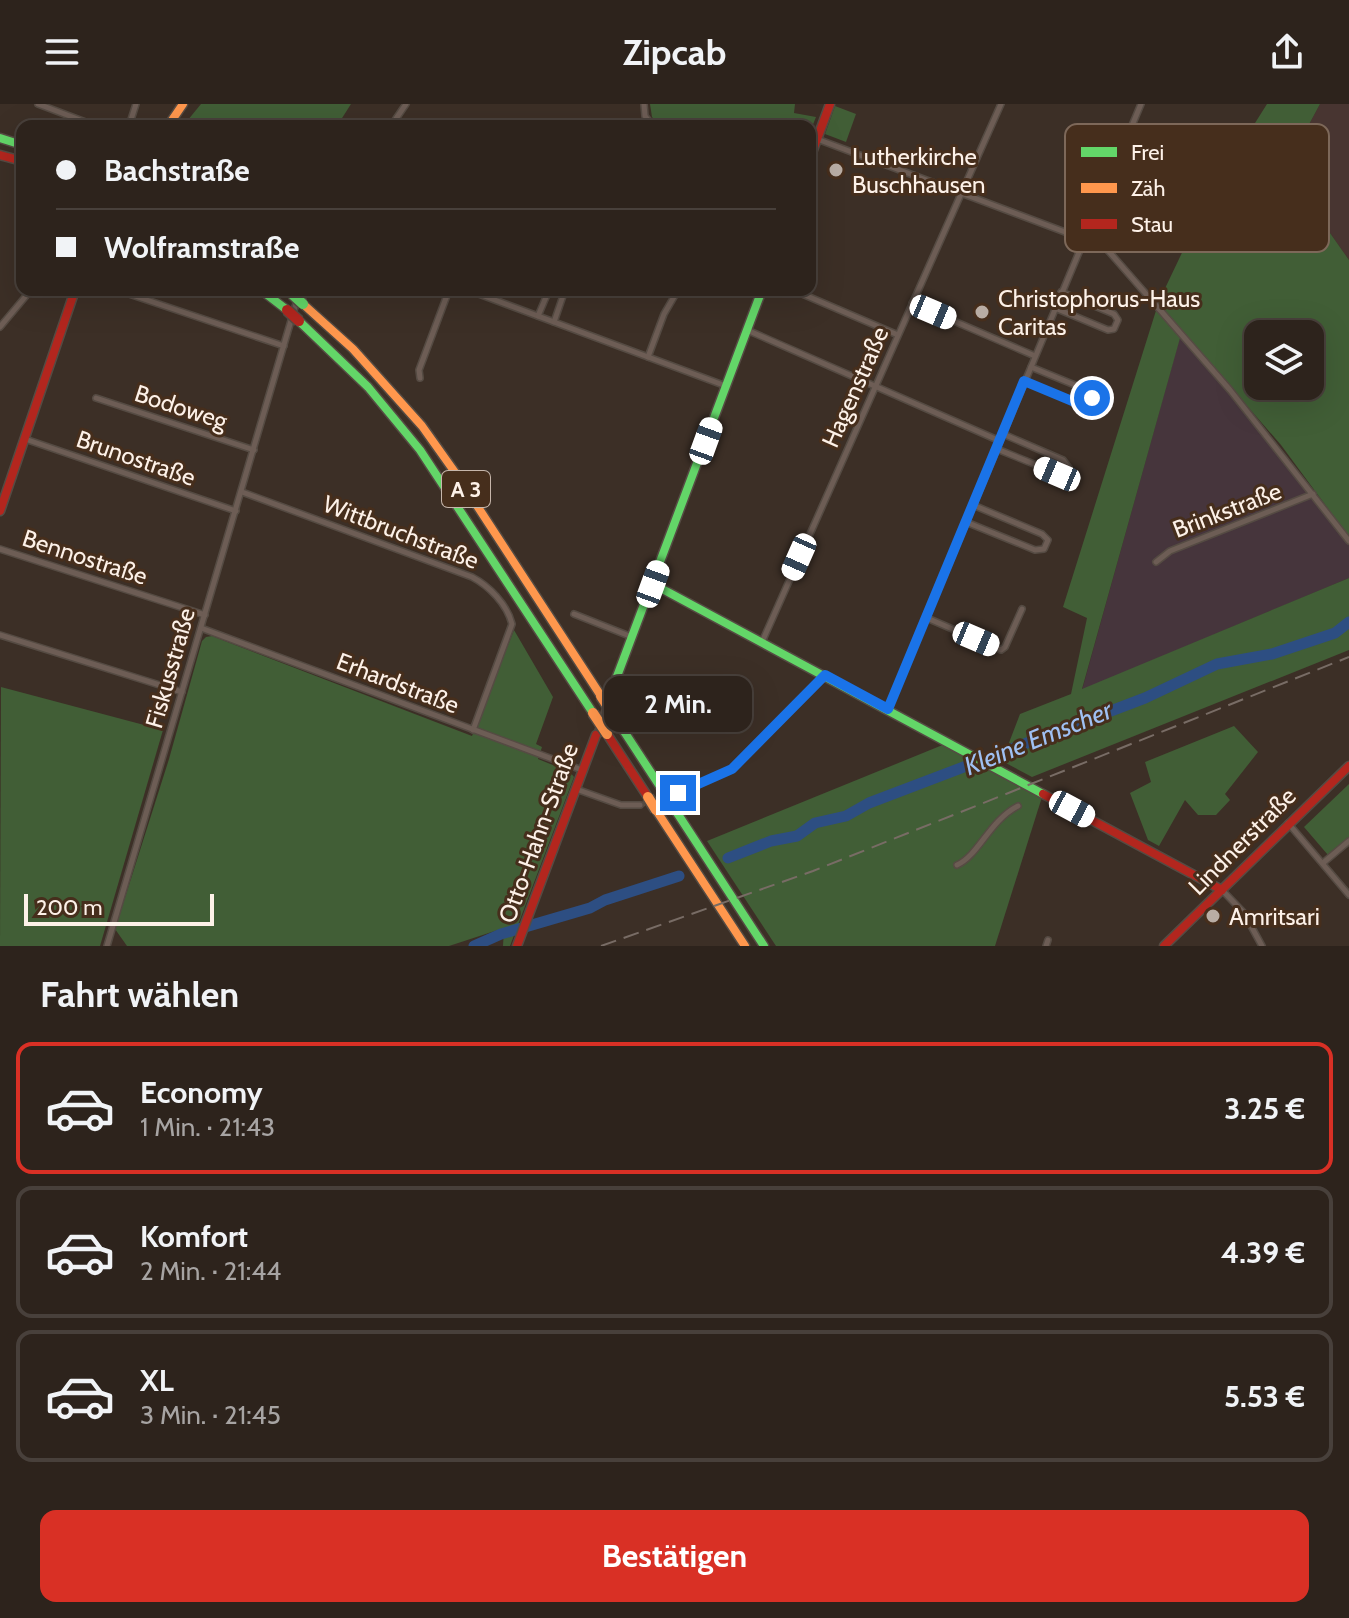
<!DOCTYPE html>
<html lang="de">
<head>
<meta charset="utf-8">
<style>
  :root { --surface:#2d231c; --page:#352b25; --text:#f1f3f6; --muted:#a7a4a3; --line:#48403b; --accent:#d93025 }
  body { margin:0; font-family:Cabin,sans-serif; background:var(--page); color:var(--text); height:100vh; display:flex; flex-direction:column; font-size:30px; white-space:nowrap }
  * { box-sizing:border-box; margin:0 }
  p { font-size:26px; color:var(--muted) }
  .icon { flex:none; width:44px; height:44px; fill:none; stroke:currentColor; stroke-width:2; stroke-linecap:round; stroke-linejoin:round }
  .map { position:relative; height:842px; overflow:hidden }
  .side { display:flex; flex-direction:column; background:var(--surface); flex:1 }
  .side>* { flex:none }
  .guide { position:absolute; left:16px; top:16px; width:800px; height:176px; border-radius:16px; box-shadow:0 8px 32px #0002,0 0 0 2px var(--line); display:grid; align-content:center; height:176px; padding:0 40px; background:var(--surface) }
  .controls { position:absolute; left:1244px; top:216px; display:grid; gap:16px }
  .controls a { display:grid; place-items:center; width:80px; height:80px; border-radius:16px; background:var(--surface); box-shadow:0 8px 32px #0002,0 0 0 2px var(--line); font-size:40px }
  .scale { position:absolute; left:24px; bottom:20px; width:190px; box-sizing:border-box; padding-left:8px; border:4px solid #fdf1e8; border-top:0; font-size:22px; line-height:28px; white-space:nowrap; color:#fdf1e8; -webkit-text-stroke:6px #462e1c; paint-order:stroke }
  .end { position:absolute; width:36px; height:36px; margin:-18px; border:10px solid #1a73e8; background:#fff; box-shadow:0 0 0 4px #fff }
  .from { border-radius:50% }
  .bubble { position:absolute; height:56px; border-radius:16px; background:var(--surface); box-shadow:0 8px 32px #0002,0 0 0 2px var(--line); font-size:26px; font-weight:700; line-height:56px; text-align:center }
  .car { position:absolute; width:24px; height:48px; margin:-24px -12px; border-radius:10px; box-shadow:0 0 6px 2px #0007; background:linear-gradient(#fff 24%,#345 0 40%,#fff 0 76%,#345 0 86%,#fff 0) }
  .guide b { display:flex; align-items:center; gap:28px; height:76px; font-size:30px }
  .guide b+b { border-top:2px solid var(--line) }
  .guide i { width:20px; height:20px; background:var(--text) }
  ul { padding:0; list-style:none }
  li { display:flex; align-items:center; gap:24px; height:132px; margin:0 16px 12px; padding:0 24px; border:4px solid var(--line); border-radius:16px }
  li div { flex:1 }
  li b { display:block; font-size:30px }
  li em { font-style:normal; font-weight:700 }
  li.active { border-color:var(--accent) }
  li>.icon { width:72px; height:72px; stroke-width:1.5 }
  h2 { padding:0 40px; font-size:36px; line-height:96px }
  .primary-button { display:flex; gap:16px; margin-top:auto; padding:16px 40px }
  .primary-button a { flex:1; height:92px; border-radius:16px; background:var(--accent); color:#fff; font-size:32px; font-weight:700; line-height:92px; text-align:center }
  header { display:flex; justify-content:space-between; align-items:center; height:104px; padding:0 40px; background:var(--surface); font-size:36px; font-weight:700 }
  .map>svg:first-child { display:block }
</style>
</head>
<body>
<header><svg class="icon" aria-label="menu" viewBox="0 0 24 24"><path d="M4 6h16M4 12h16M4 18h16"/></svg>Zipcab<svg class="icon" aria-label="share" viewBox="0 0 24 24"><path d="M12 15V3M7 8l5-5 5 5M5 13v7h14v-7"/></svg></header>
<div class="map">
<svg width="1349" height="842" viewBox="0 0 1349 842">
  <rect width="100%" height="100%" fill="#3c2f26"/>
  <polygon fill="#483531" points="1320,0 1349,0 1349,156 1285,65"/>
  <polygon fill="#46353c" points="1181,229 1349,439 1349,474 1082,586"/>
  <g fill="#415e36" fill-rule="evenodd">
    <polygon points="201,0 351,0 337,22 183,22"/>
    <polygon points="650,0 795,0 794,9 816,13 810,28 810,22 658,20 652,13"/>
    <path d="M1267,0h53l-35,65 64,91v277l-68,-92 -99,-114 -100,358 267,-111v72l-317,127 -30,-16 18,-47 51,-20 16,-76 -24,-11 96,-306 50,-105zM1258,230h52v52h-52z"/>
    <polygon points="835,2 856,10 846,38 825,30"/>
    <polygon points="514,526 553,593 536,640 542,643 538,655 570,668 574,673 510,842 503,842 504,824 449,842 127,842 115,825 169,655 202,537 206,533 212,532 472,632"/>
    <polygon points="1,583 163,626 100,842 0,842"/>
    <polygon points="1234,622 1258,648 1225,690 1230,696 1216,711 1198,711 1185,696 1159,742 1148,736 1130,689 1151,678 1145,658"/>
    <polygon points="945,640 1042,693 995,842 776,842 707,737"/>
    <polygon points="1349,680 1349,733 1328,751 1304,723"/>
  </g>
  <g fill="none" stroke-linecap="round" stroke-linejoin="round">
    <g stroke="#2d4e82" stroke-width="11">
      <polyline points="728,754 771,737 797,732 815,719 846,712 869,699 1145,594 1217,560 1272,550 1335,529 1349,518"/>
      <polyline points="474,842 501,830 590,804 605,796 679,772"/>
    </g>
    <polyline stroke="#594c43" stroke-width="5" stroke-dasharray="5 2.5" stroke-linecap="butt" points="640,701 678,689"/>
    <polyline stroke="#594c43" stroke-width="7" stroke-dasharray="7 3.5" stroke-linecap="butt" points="596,631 607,599"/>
    <g stroke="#554b43" stroke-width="8">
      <g id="street">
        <polyline points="38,0 96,22"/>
        <polyline points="644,0 645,12 653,22"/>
        <polyline points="129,22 136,0"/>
        <polyline points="391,22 406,0"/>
        <polyline points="817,35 1105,143 1230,286 1349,437"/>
        <polyline points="117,186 284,242"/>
        <polyline points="468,186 726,282"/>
        <polyline points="793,186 898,231"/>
        <polyline points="912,199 1035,252"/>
        <polyline points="1055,204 1108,226 1114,225 1118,216 1114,210 1061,188"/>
        <polyline points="538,212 549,186"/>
        <polyline points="554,218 565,186"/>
        <polyline points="0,223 31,186"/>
        <polyline points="747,226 1000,337"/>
        <polyline points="648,253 664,210 678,186"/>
        <polyline points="420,274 419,266 449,186"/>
        <polyline points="1024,277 1084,302 1092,294 1087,286 1031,263"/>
        <polyline points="96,294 254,346"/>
        <polyline points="25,335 236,407"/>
        <polyline points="997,345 1061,371 1069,364 1063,356 1003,330"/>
        <path d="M242,388l230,85c17,9 35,27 40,47l-39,106"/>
        <polyline points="966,418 1035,446 1044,445 1048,436 1042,430 973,401"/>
        <polyline points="0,445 205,511"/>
        <polyline points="1156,458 1170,447 1313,390"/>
        <polyline points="574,510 632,533"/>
        <polyline points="927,514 1001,546 1005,543 1022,505"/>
        <polyline points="201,524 582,666"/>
        <polyline points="0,531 182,588"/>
        <polyline points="762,538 1001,0"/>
        <polyline points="888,605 1141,0"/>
        <polyline points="576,685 621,701 640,701"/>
        <polyline points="678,689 732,665 825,572"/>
        <polyline points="1288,719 1349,791"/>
        <polyline points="1323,759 1349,737"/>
        <path d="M957,761c22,-10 32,-44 61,-59"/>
        <polyline points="1222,786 1244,809 1262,842"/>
        <polyline points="107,842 300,186"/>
        <polyline points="1046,842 1048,836"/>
      </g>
    </g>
    <g stroke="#554b43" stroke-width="11">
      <g id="fast">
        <polyline points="0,34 22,41"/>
        <polyline points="261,186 287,206"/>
        <polyline points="299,217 368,283 420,346 593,609"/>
        <polyline points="653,480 1043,690"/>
        <polyline points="610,591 762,186"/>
        <polyline points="614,612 663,687"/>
        <polyline points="670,698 764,842"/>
      </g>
    </g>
    <g stroke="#554b43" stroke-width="11">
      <g id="slow">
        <polyline points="168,22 183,0"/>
        <polyline points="303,200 353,245 422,322 459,374 601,592"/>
        <polyline points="656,706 745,842"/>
      </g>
    </g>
    <g stroke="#554b43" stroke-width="11">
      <g id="jam">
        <polyline points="0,51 22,57"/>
        <polyline points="810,54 830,0"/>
        <polyline points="0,407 75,186"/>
        <polyline points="607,630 648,693"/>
        <polyline points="1043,690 1222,786"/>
        <polyline points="517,842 596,631"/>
        <polyline points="1164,842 1349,662"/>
      </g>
    </g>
    <use href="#street" stroke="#6d5d55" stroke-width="5"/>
    <use href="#fast" stroke="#63d668" stroke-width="8"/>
    <use href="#slow" stroke="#ff974d" stroke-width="8"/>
    <use href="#jam" stroke="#b3261e" stroke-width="8"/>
    <polyline stroke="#786c65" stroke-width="2" stroke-dasharray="16 8" stroke-linecap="butt" points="601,842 813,767 1349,553"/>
    <g stroke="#554b43" stroke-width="13" stroke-linecap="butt">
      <polyline id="fast-bridge" points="292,190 303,200"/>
    </g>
    <g stroke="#554b43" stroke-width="13" stroke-linecap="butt">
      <g id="slow-bridge">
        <polyline points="601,592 614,612"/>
        <polyline points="593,609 607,630"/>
        <polyline points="663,687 670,698"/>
        <polyline points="648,693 656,706"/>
      </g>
    </g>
    <g stroke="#554b43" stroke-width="13" stroke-linecap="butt">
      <polyline id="jam-bridge" points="287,206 299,217"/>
    </g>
    <use href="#fast-bridge" stroke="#63d668" stroke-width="10"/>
    <use href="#slow-bridge" stroke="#ff974d" stroke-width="10"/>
    <use href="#jam-bridge" stroke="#b3261e" stroke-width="10"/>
  </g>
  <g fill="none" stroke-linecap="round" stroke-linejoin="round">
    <polyline stroke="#1a73e8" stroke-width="10" points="678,689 732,665 825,571 888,605 1024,277 1084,302 1092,294"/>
  </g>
  <g fill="#b9ada4" stroke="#462e1c" stroke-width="3">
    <circle cx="836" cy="66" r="8"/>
    <circle cx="982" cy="208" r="8"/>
    <circle cx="1213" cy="812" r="8"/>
  </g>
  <g text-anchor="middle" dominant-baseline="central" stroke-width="6" stroke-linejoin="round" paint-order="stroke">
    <rect fill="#462e1c" stroke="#c6b6ab" stroke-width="2" x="442" y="367" width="48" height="36" rx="6"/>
    <g font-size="22" font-weight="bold" fill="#fdf1e8">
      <text x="466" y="385">A 3</text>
    </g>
    <g font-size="24" fill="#fdf1e8" stroke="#462e1c" text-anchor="start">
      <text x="852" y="52">Lutherkirche<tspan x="852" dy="28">Buschhausen</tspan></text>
      <text x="998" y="194">Christophorus-Haus<tspan x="998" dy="28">Caritas</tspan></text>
      <text x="1229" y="812">Amritsari</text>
    </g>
    <g font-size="24" fill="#fdf1e8" stroke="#462e1c">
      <text transform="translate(855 283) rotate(-66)">Hagenstraße</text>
      <text transform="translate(181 303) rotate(18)">Bodoweg</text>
      <text transform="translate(136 354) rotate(19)">Brunostraße</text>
      <text transform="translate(1227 406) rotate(-21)">Brinkstraße</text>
      <text transform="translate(401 428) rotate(21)">Wittbruchstraße</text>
      <text transform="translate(85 453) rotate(18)">Bennostraße</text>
      <text transform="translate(170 564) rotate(-74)">Fiskusstraße</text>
      <text transform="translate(398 579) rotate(21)">Erhardstraße</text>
      <text transform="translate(538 729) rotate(-70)">Otto-Hahn-Straße</text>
      <text transform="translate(1242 737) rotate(-45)">Lindnerstraße</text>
    </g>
    <g font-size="26" font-style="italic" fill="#9fc0f3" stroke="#462e1c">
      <text transform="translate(1038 634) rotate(-22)">Kleine Emscher</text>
    </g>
  </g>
  <rect x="1065" y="20" width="264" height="128" rx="12" fill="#462e1c" stroke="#7d6859" stroke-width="2"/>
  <rect x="1081" y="43" width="36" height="10" fill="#63d668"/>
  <rect x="1081" y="79" width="36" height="10" fill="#ff974d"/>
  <rect x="1081" y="115" width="36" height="10" fill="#b3261e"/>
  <g font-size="22" fill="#fdf1e8">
    <text x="1131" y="56">Frei</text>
    <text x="1131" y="92">Zäh</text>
    <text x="1131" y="128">Stau</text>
  </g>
</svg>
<div class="controls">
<a><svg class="icon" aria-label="layers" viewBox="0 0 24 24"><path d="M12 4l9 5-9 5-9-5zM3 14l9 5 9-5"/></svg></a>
</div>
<div class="scale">200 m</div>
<i class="end from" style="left:1092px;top:294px"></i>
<i class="end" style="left:678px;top:689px"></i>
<div class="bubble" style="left:604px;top:572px;width:148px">2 Min.</div>
<i class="car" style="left:933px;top:208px;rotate:113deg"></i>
<i class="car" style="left:706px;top:337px;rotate:20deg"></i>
<i class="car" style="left:1057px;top:370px;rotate:293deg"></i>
<i class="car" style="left:799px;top:453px;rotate:204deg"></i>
<i class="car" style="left:653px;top:480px;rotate:20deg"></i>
<i class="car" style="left:976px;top:535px;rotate:113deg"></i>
<i class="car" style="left:1072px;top:705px;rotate:118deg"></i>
<div class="guide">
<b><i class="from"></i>Bachstraße</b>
<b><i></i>Wolframstraße</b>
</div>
</div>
<section class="side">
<h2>Fahrt wählen</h2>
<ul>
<li class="active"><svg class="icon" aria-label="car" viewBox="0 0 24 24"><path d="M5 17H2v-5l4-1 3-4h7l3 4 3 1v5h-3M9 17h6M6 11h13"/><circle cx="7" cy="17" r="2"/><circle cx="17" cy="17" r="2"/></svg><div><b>Economy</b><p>1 Min. · 21:43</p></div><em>3.25 €</em></li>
<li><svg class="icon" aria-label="car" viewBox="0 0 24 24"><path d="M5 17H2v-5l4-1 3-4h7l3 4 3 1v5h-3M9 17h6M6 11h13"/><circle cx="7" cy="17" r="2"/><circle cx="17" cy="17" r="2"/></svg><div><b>Komfort</b><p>2 Min. · 21:44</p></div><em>4.39 €</em></li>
<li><svg class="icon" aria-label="car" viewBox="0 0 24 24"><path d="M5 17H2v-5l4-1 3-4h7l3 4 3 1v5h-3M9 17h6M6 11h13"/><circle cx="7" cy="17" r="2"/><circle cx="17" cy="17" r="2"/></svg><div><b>XL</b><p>3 Min. · 21:45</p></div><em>5.53 €</em></li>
</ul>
<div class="primary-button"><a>Bestätigen</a></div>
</section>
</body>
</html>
